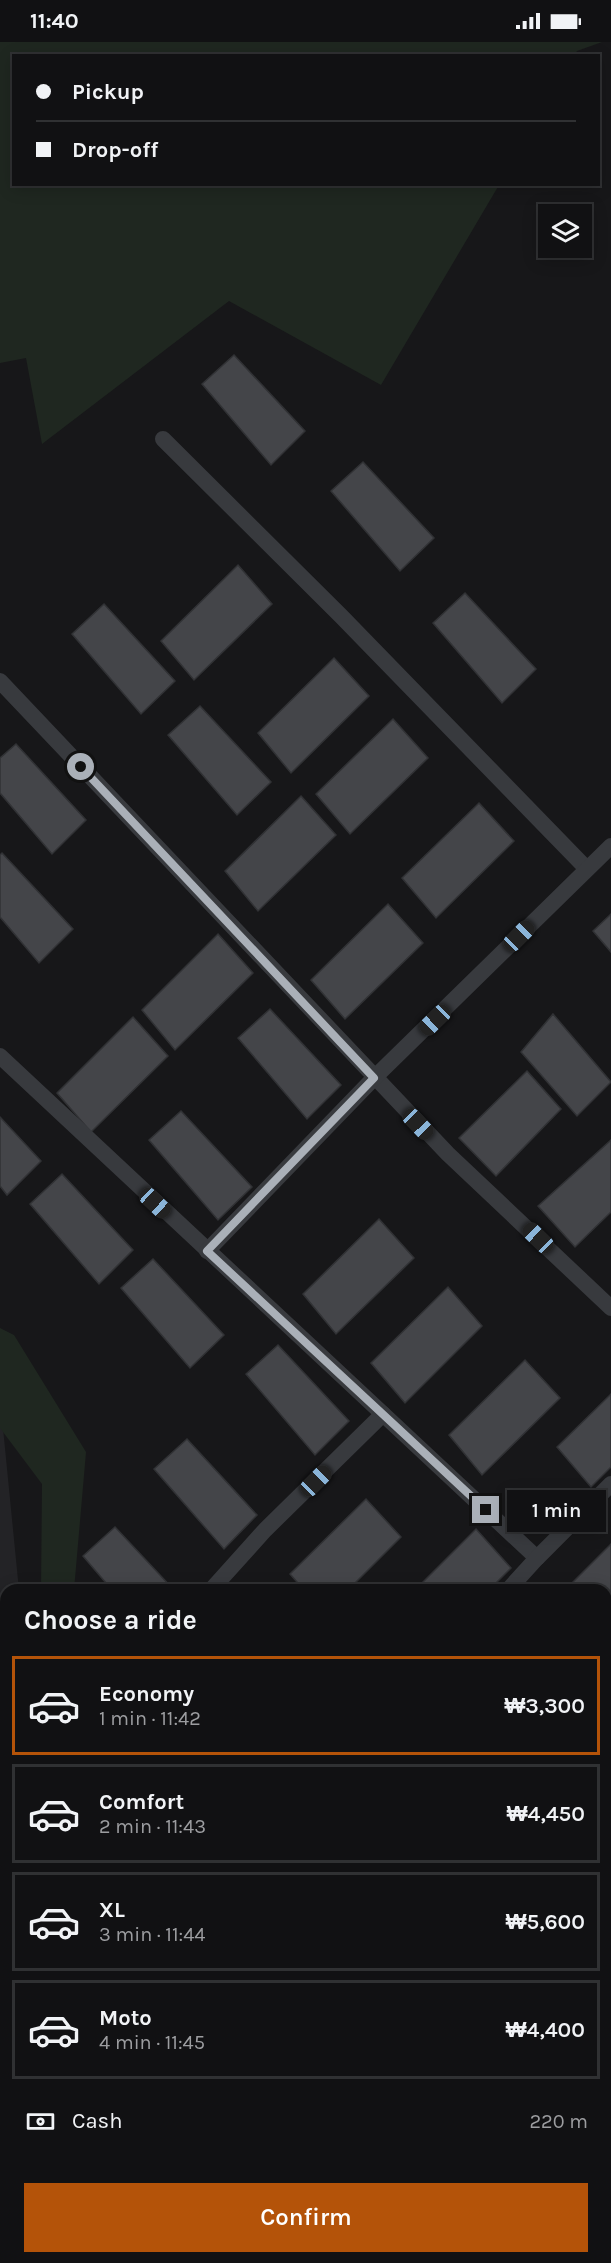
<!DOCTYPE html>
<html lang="en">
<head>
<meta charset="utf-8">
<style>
  :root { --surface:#111113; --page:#1e1f21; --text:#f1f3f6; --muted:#9c9da0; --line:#303133; --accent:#b45309 }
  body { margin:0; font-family:Karla,sans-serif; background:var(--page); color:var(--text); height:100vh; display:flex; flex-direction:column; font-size:22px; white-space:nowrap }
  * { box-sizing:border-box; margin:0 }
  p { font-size:20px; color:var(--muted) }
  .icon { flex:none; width:33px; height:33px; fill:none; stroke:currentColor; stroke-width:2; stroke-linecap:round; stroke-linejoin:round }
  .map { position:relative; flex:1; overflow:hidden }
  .details { position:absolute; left:0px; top:1542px; width:612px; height:680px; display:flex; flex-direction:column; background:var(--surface); border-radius:18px 18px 0 0; box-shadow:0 3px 15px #0003,0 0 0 2px var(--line) }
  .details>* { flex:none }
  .top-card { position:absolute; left:12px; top:12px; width:588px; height:132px; border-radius:0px; box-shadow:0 3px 15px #0003,0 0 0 2px var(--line); display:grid; align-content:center; height:132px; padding:0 24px; background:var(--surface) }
  .tools { position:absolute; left:538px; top:162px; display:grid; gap:12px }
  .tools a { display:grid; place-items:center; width:54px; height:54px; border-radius:0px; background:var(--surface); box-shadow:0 3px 15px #0003,0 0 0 2px var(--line); font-size:30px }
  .end { position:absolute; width:27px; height:27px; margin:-14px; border:8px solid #aab0b8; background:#111; box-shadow:0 0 0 3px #111 }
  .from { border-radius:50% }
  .bubble { position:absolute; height:42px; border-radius:0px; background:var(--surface); box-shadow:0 3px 15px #0003,0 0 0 2px var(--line); font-size:20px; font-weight:600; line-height:42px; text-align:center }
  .car { position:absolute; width:18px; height:36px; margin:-18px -9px; border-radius:8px; box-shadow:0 0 4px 2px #0007; background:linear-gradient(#222 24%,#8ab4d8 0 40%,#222 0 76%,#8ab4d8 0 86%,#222 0) }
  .top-card b { display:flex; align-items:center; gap:21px; height:57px; font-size:22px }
  .top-card b+b { border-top:2px solid var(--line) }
  .top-card i { width:15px; height:15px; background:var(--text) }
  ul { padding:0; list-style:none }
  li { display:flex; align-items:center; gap:18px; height:99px; margin:0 12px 9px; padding:0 12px; border:3px solid var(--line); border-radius:0px }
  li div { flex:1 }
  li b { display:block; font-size:22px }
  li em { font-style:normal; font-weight:600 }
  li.selected { border-color:var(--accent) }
  li>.icon { width:54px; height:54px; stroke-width:1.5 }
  h2 { padding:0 24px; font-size:27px; line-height:72px }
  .pay { display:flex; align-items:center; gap:15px; height:66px; padding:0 24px; font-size:22px }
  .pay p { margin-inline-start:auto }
  .primary-button { display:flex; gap:12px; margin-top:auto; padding:12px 24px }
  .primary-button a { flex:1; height:69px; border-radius:0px; background:var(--accent); color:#fff; font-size:24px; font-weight:600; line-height:69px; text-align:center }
  .status { display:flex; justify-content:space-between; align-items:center; height:42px; padding:0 30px; background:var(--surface); direction:ltr }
  .status svg { height:16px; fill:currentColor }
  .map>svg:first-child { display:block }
</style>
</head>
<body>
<div class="status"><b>11:40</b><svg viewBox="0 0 49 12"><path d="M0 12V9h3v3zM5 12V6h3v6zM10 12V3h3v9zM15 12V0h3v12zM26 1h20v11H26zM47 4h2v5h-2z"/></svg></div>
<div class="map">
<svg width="611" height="2221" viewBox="0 0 611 2221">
  <rect width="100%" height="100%" fill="#171719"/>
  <polygon fill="#232326" points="0,1383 3,1386 19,1548 6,1548 6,1746 0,1747"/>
  <g fill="#1f2720">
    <polygon points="0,0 602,0 577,9 574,14 14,14 14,142 499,143 381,343 229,259 42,402 26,316 0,321"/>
    <polygon points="0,1286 14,1293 86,1410 74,1548 41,1548 42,1442 0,1386"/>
    <polygon points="0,1781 6,1784 6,1880 0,1879"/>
  </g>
  <g fill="#444549" stroke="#313235" stroke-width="1.5">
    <polygon points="234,313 305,389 271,423 202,342"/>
    <polygon points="363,420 434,496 400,529 331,449"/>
    <polygon points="238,523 272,562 194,638 161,599"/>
    <polygon points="465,551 536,627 502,661 433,581"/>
    <polygon points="104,562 175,639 141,672 72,592"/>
    <polygon points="334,616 369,654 291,731 258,691"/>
    <polygon points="200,664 271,740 237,773 168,693"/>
    <polygon points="393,677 428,716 350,792 316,752"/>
    <polygon points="16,702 86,778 52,812 0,751 0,716"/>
    <polygon points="301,754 336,793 258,869 225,829"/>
    <polygon points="479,761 514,799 436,876 402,836"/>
    <polygon points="2,811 73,887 39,921 0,875 0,813"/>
    <polygon points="388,862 423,901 345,977 311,938"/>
    <polygon points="611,872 611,910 593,889"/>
    <polygon points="218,892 253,931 175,1008 142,968"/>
    <polygon points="270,967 341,1043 307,1077 238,996"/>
    <polygon points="553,972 611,1040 577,1074 521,1010"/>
    <polygon points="133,975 168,1014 91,1090 57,1051"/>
    <polygon points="527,1029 561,1067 496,1134 459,1096"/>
    <polygon points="181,1069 252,1145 218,1178 149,1098"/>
    <polygon points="0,1075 41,1119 7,1153 0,1144"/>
    <polygon points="611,1098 611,1170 575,1205 538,1164"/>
    <polygon points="62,1132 133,1208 99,1242 30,1162"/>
    <polygon points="379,1177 414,1216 336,1292 303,1252"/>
    <polygon points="153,1217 224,1293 190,1326 121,1246"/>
    <polygon points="448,1245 482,1284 405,1361 371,1321"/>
    <polygon points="278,1303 349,1379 315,1413 246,1332"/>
    <polygon points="525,1318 560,1356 482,1433 449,1393"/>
    <polygon points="611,1352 611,1425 591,1445 557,1405"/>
    <polygon points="187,1397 257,1473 224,1507 154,1427"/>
    <polygon points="366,1457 401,1495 348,1548 304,1548 290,1532"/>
    <polygon points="115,1485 174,1548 112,1548 83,1514"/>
    <polygon points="476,1487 511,1526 489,1548 415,1548"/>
    <polygon points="611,1502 611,1575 606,1580 606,1548 565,1548"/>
    <polygon points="606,1699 611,1704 611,1773 606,1767"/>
    <polygon points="611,1835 611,1916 606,1911 606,1840"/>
    <polygon points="0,2004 6,2006 6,2071 0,2069"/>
    <polygon points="6,2199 6,2216 66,2216 64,2221 0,2221 0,2214"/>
    <polygon points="279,2216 296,2216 294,2221 288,2221"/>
  </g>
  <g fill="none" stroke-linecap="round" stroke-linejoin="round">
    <g stroke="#383a3e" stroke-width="16">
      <polyline points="163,397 341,574 587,827"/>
      <polyline points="0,639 448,1112 611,1266"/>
      <polyline points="0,1014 537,1516"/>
      <polyline points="207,1209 374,1036 611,804"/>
      <polyline points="211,1548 265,1488 383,1372"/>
      <polyline points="508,1548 537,1516 611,1442"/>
      <polyline points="400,2216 411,2221"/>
      <polyline points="303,2221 313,2216"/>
    </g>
    <g stroke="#383a3e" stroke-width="32">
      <polyline points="606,2026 611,2019"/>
      <polyline points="488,2221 491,2216"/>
    </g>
  </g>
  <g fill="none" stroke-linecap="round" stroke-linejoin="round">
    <polyline stroke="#aab0b8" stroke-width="8" points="81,725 374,1036 207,1209 486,1468"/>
  </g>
</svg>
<div class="tools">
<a><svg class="icon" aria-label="layers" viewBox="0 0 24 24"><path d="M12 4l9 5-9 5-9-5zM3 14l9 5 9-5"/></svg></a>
</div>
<i class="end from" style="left:81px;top:725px"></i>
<i class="end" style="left:486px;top:1468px"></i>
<div class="bubble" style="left:507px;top:1448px;width:99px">1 min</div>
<i class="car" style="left:519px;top:894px;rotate:45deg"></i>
<i class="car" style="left:435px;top:978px;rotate:226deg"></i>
<i class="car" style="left:418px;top:1082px;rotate:136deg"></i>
<i class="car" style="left:155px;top:1161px;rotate:133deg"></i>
<i class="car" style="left:538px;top:1196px;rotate:314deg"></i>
<i class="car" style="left:316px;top:1439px;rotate:45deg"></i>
<div class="top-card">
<b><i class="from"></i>Pickup</b>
<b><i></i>Drop-off</b>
</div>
<section class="details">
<h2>Choose a ride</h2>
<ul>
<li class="selected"><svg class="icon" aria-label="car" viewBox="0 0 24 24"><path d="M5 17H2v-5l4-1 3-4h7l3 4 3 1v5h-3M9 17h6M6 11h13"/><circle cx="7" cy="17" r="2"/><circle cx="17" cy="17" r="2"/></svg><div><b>Economy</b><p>1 min · 11:42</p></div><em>₩3,300</em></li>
<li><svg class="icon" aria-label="car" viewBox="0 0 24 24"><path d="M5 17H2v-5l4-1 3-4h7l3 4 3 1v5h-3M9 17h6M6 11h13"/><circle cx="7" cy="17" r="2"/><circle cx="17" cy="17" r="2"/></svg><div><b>Comfort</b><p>2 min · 11:43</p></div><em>₩4,450</em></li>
<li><svg class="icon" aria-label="car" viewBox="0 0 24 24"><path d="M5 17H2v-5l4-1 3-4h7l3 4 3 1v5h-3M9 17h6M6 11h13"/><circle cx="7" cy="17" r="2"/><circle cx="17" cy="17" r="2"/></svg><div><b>XL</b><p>3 min · 11:44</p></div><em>₩5,600</em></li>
<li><svg class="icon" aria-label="car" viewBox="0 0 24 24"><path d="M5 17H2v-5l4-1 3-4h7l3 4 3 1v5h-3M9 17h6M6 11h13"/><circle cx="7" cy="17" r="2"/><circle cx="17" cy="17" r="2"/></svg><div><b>Moto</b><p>4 min · 11:45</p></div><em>₩4,400</em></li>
</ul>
<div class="pay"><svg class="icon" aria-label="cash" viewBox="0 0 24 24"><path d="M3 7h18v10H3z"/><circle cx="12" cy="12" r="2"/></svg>Cash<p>220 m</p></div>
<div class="primary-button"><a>Confirm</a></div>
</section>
</div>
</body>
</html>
